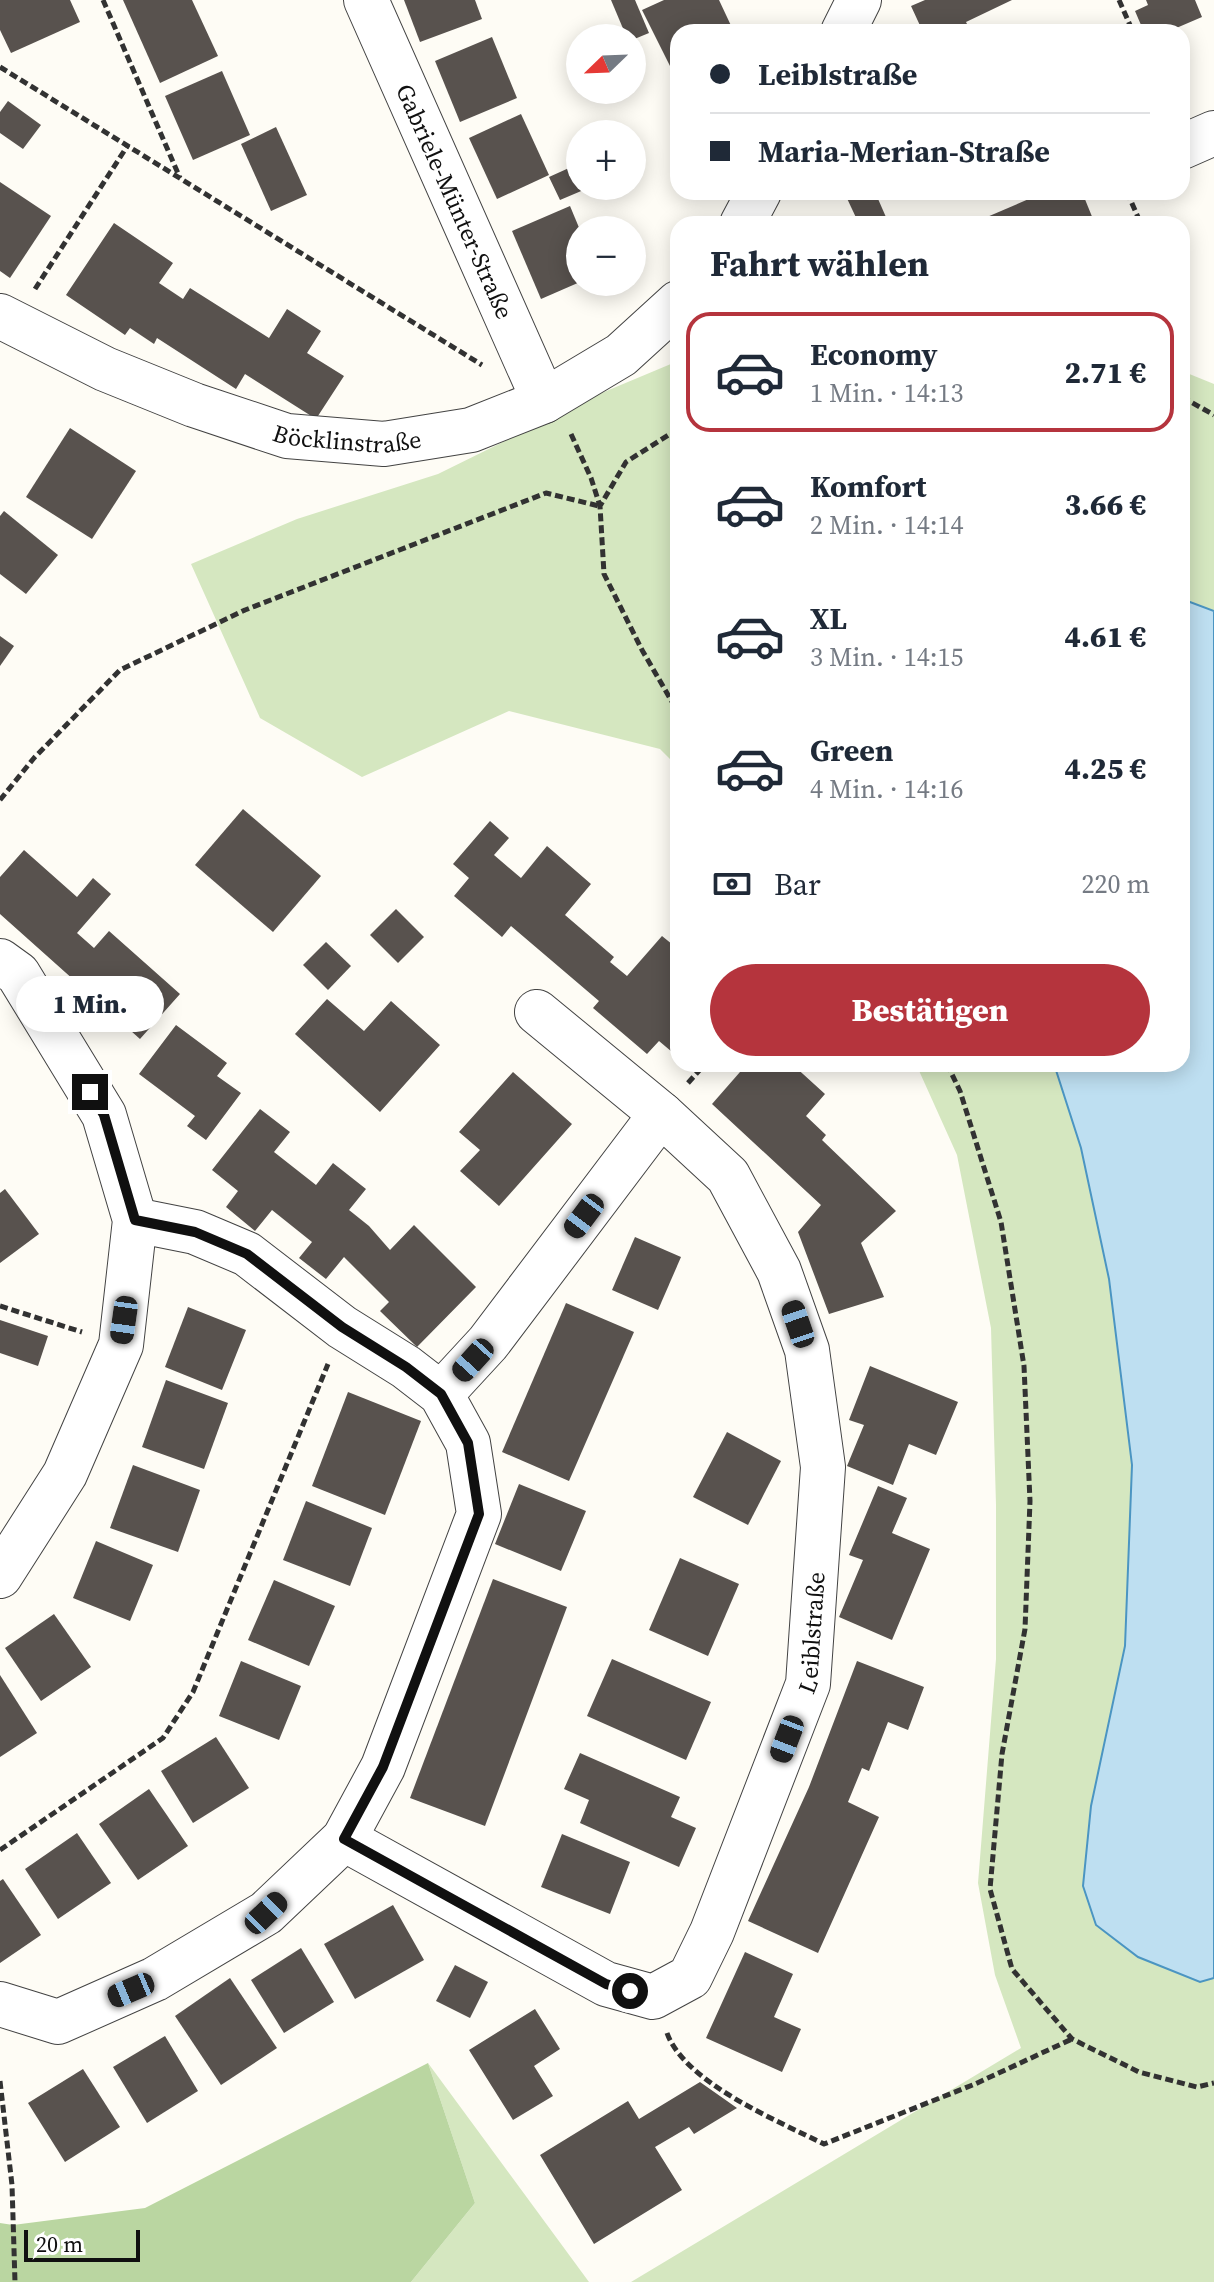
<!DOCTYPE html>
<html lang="de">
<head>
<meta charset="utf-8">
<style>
  :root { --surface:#fff; --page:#f2f2f3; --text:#1f2937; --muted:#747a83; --line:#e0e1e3; --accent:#b5343d }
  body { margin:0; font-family:"Source Serif 4",serif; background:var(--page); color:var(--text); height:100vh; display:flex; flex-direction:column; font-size:30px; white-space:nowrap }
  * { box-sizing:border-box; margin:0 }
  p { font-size:26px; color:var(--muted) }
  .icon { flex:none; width:44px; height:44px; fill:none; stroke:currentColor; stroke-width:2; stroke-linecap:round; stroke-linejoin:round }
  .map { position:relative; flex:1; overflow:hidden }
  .side { position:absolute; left:670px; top:216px; width:520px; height:856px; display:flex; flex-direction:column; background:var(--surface); border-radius:24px; box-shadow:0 4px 20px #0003 }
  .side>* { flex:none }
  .top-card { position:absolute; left:670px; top:24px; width:520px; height:176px; border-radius:24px; box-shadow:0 4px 20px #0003; display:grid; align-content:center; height:176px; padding:0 40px; background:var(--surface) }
  .needle { width:52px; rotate:247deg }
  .tools { position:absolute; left:566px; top:24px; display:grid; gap:16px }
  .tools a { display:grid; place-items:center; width:80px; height:80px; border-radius:50%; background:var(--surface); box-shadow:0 4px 20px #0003; font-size:40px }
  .scale { position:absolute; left:24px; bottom:20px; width:116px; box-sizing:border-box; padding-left:8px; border:4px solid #101010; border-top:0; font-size:22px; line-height:28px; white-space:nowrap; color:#101010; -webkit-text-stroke:6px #fff; paint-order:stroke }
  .end { position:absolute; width:36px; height:36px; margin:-18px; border:10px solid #101010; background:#fff; box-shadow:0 0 0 4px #fff }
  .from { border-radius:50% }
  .bubble { position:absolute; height:56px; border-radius:28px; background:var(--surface); box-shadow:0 4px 20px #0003; font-size:26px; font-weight:800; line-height:56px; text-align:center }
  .car { position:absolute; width:24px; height:48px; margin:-24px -12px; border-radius:10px; box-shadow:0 0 6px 2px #0007; background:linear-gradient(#222 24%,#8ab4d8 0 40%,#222 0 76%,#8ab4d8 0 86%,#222 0) }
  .top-card b { display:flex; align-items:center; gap:28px; height:76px; font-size:30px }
  .top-card b+b { border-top:2px solid var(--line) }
  .top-card i { width:20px; height:20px; background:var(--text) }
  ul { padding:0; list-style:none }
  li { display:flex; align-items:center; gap:24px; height:120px; margin:0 16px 12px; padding:0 24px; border:4px solid transparent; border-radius:24px }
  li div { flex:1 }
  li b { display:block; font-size:30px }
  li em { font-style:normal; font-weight:800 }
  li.selected { border-color:var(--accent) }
  li>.icon { width:72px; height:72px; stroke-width:1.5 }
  h2 { padding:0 40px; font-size:36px; line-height:96px }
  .pay { display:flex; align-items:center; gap:20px; height:88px; padding:0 40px; font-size:30px }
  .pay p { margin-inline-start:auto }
  .cta { display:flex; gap:16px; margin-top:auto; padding:16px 40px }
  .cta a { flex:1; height:92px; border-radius:48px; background:var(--accent); color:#fff; font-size:32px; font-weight:800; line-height:92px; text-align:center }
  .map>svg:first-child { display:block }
</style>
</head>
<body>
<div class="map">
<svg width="1214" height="2282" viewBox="0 0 1214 2282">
  <rect width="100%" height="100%" fill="#fefcf5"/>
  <g fill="#d5e7c0">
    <polygon points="678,361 678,767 660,749 509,711 362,777 260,718 191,564 297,519 438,474 604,392"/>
    <polygon points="1182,371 1214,384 1214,2282 631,2282 1021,2048 995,1975 978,1883 996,1659 996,1505 991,1328 957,1155 916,1064 1182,1064"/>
    <polygon points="428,2063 589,2282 411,2282 475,2203"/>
  </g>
  <polygon fill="#bad6a1" points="428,2063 475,2203 411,2282 0,2282 0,2223 13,2225 145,2208"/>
  <polygon fill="#bedff1" stroke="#4b95c2" stroke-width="2" points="1182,599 1214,611 1214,1978 1200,1982 1138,1957 1096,1925 1083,1886 1091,1806 1125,1646 1132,1465 1109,1279 1081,1148 1054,1064 1182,1064"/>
  <g fill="#58524e">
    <polygon points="0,0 70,0 80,22 11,53 0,30"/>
    <polygon points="123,0 192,0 218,56 160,83"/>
    <polygon points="404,0 475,0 482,19 420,42"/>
    <polygon points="611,0 635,0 649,33 632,40 627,38"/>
    <polygon points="664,0 719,0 734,32 678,32 678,82 642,10"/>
    <polygon points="925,0 1012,0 966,22 971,32 923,32 911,6"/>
    <polygon points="1146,0 1195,0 1202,17 1167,32 1144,32 1135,11 1148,5"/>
    <polygon points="492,37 517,98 460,122 435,61"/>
    <polygon points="222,71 250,135 193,160 165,96"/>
    <polygon points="8,101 41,125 23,149 0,133 0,112"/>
    <polygon points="521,114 549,175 497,199 469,138"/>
    <polygon points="276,127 307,195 271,211 241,144"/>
    <polygon points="580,163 580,186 593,186 560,200 549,177"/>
    <polygon points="0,182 51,216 10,278 0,271"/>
    <polygon points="844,192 875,192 889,224 859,224"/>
    <polygon points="1045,192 1082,192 1095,224 990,224 987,217"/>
    <polygon points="570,206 580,230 580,282 541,299 512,231"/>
    <polygon points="114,223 173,263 159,283 183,299 190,288 269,338 287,309 321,331 307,353 344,376 316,419 245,374 236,389 157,338 154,344 130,328 125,335 66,295"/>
    <polygon points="70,428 136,471 92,539 26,497"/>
    <polygon points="4,511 58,555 26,594 0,574 0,516"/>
    <polygon points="0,636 14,646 0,666"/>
    <polygon points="243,809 321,876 273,932 195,865"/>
    <polygon points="490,821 509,838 494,855 521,878 547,846 591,884 565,915 614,957 610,962 627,976 662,936 678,949 678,1057 659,1041 647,1054 593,1008 599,1001 511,926 502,937 454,896 469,878 453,864"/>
    <polygon points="24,850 77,897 93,878 111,894 77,933 94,948 109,931 180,994 140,1039 0,914 0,877"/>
    <polygon points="396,909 424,937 398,963 370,935"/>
    <polygon points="326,942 351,966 328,990 303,965"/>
    <polygon points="327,999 364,1031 391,1001 440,1045 380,1112 295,1034"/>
    <polygon points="176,1025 227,1063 217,1076 241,1093 206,1140 187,1126 195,1116 139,1074"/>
    <polygon points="747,1064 792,1064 825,1094 806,1116 826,1135 822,1140 896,1211 861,1243 884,1297 829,1314 798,1232 821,1205 712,1104"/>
    <polygon points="513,1072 572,1124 499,1206 460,1171 480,1150 459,1132"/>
    <polygon points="260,1109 290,1132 274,1152 316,1185 333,1163 366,1189 349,1210 369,1226 390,1250 414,1225 476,1287 417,1347 380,1311 389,1302 344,1257 326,1279 299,1258 312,1242 272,1210 255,1231 226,1207 238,1191 212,1170"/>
    <polygon points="5,1189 39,1234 0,1263 0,1193"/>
    <polygon points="635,1237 681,1257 658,1310 612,1290"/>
    <polygon points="566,1303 634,1332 569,1481 502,1452"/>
    <polygon points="188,1307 246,1330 222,1390 165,1367"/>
    <polygon points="0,1320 48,1336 38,1366 0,1353"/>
    <polygon points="870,1366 958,1402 936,1455 909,1444 893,1485 847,1466 864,1425 849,1420"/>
    <polygon points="166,1380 228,1403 204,1469 142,1447"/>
    <polygon points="348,1392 421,1421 385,1515 312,1486"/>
    <polygon points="727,1432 781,1461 748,1525 693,1497"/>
    <polygon points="133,1465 200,1490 178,1552 110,1528"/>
    <polygon points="519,1484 586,1511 561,1571 495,1544"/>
    <polygon points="878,1486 907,1498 892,1533 930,1549 892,1640 839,1617 863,1560 849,1555"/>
    <polygon points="306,1501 372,1528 350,1586 283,1560"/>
    <polygon points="96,1541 153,1565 130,1621 73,1598"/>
    <polygon points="680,1558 739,1584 708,1656 649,1630"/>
    <polygon points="493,1579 567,1607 485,1826 410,1798"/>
    <polygon points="274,1580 335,1606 309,1666 248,1640"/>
    <polygon points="54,1614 91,1667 41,1701 5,1648"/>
    <polygon points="612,1659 711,1702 686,1760 587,1716"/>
    <polygon points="241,1661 301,1686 279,1740 219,1716"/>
    <polygon points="857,1661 924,1687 908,1730 888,1722 869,1771 862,1768 848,1802 879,1817 818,1953 748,1921 809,1787"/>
    <polygon points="0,1675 37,1733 0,1757"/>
    <polygon points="216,1737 249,1788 193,1823 161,1771"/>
    <polygon points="580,1753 680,1797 671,1817 696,1828 679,1867 580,1823 589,1800 564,1789"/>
    <polygon points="149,1789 188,1846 138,1880 99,1824"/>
    <polygon points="77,1833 111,1883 58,1919 25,1869"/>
    <polygon points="562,1834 630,1862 610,1914 541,1887"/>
    <polygon points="3,1879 41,1935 0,1963 0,1881"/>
    <polygon points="393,1905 424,1960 355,1999 324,1944"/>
    <polygon points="301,1948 334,2002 284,2033 251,1980"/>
    <polygon points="745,1952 793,1974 774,2017 801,2029 782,2072 706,2038"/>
    <polygon points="455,1965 488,1982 470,2018 436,2001"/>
    <polygon points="230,1978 277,2048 221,2085 175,2016"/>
    <polygon points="535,2009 560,2049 534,2066 553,2096 513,2120 469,2050"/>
    <polygon points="165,2036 198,2091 147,2123 113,2067"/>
    <polygon points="83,2069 120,2127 65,2162 28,2103"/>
    <polygon points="700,2082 737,2108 694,2134 689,2127 655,2147 682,2190 594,2244 540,2155 628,2101 639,2119"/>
  </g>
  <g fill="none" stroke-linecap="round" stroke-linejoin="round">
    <g stroke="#434343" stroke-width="46">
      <g id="minor">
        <path id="s1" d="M366,0l178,401"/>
        <polyline points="843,32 859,0"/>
        <polyline points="1182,147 1214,133"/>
        <polyline points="742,224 759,192"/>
        <path id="s2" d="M0,316l105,53 89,36 93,31 97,8 87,-14 73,-29 77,-46 57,-52"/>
        <polyline points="0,961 18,974 104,1115 135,1220 121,1345 65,1474 0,1576"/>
        <polyline points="441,1394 488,1343 661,1114"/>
        <path id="s3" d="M344,1839l262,145 47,13 37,-20 22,-45 96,-248 15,-217 -16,-117 -28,-79 -51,-95 -67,-62 -124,-102"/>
        <polyline points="0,2004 58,2022 155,1979 266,1913 344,1839 383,1767 479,1514 468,1443 441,1394 406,1367 342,1327 247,1254 195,1232 135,1220"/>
      </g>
    </g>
    <g stroke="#323232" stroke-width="5" stroke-dasharray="8 4" stroke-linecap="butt">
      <polyline points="103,0 180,178"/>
      <polyline points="1119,0 1133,32"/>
      <polyline points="0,67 482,365"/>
      <polyline points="1127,192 1141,224"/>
      <polyline points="35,289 128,145"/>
      <polyline points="1182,331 1185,346 1182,355"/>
      <polyline points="1182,397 1214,415"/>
      <polyline points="678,429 626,462 600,506 604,574 642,650 678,712"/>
      <polyline points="571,434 591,478 600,506"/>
      <polyline points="0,800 34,758 120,670 245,610 546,493 599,506"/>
      <polyline points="947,1064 960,1091 1001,1222 1024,1366 1030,1501 1025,1629 1002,1754 990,1889 1012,1969 1072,2039 1139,2072 1197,2087 1214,2083"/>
      <polyline points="688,1083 705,1064"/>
      <polyline points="0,1306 82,1332"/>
      <polyline points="0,1850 163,1738 193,1692 328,1364"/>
      <path d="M667,2033c18,50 111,88 157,111l151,-60 97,-45"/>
      <polyline points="0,2081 12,2185 15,2282"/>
    </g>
    <use href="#minor" stroke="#fff" stroke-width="44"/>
  </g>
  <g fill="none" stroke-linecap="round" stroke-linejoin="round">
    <polyline stroke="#101010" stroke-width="10" points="90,1092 104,1115 135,1220 195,1232 247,1254 342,1327 406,1367 441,1394 468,1443 479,1514 383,1767 344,1839 606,1984 630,1991"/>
  </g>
  <g text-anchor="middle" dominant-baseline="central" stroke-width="8" stroke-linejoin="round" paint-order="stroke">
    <g font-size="24" fill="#101010" stroke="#fff">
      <text stroke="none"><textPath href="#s1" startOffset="220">Gabriele-Münter-Straße</textPath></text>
      <text stroke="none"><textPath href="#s2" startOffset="372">Böcklinstraße</textPath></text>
      <text stroke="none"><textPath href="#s3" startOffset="758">Leiblstraße</textPath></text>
    </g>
  </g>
</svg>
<div class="tools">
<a><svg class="needle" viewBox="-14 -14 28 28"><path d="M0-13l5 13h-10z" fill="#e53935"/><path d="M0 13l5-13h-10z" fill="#747a83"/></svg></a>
<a>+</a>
<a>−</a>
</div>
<div class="scale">20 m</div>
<i class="end from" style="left:630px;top:1991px"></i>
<i class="end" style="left:90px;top:1092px"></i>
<div class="bubble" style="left:16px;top:976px;width:148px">1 Min.</div>
<i class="car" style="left:584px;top:1216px;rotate:217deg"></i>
<i class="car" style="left:124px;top:1320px;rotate:188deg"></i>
<i class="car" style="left:798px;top:1324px;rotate:341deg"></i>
<i class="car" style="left:473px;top:1360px;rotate:222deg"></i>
<i class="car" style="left:787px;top:1739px;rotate:201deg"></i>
<i class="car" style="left:266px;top:1913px;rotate:46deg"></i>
<i class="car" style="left:131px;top:1990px;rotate:247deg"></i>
<div class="top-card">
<b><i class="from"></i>Leiblstraße</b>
<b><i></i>Maria-Merian-Straße</b>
</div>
<section class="side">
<h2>Fahrt wählen</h2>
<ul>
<li class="selected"><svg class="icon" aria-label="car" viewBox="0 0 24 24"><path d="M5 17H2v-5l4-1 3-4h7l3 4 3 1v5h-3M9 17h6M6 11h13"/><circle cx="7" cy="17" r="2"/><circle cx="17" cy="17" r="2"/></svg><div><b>Economy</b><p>1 Min. · 14:13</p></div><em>2.71 €</em></li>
<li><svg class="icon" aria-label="car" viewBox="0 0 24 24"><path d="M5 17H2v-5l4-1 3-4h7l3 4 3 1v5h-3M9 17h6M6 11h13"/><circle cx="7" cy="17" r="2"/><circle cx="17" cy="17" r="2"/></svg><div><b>Komfort</b><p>2 Min. · 14:14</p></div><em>3.66 €</em></li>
<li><svg class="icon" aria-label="car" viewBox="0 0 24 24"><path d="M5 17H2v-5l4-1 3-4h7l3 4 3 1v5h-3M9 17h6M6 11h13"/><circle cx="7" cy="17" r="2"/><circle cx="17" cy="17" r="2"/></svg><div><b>XL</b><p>3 Min. · 14:15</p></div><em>4.61 €</em></li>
<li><svg class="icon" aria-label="car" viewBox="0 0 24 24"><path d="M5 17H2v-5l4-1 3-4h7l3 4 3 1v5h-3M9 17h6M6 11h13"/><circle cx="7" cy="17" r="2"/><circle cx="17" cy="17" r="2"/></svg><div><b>Green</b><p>4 Min. · 14:16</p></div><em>4.25 €</em></li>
</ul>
<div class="pay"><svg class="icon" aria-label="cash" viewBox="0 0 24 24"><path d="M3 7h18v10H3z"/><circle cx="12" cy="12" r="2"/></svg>Bar<p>220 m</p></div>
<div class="cta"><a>Bestätigen</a></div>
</section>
</div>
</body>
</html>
